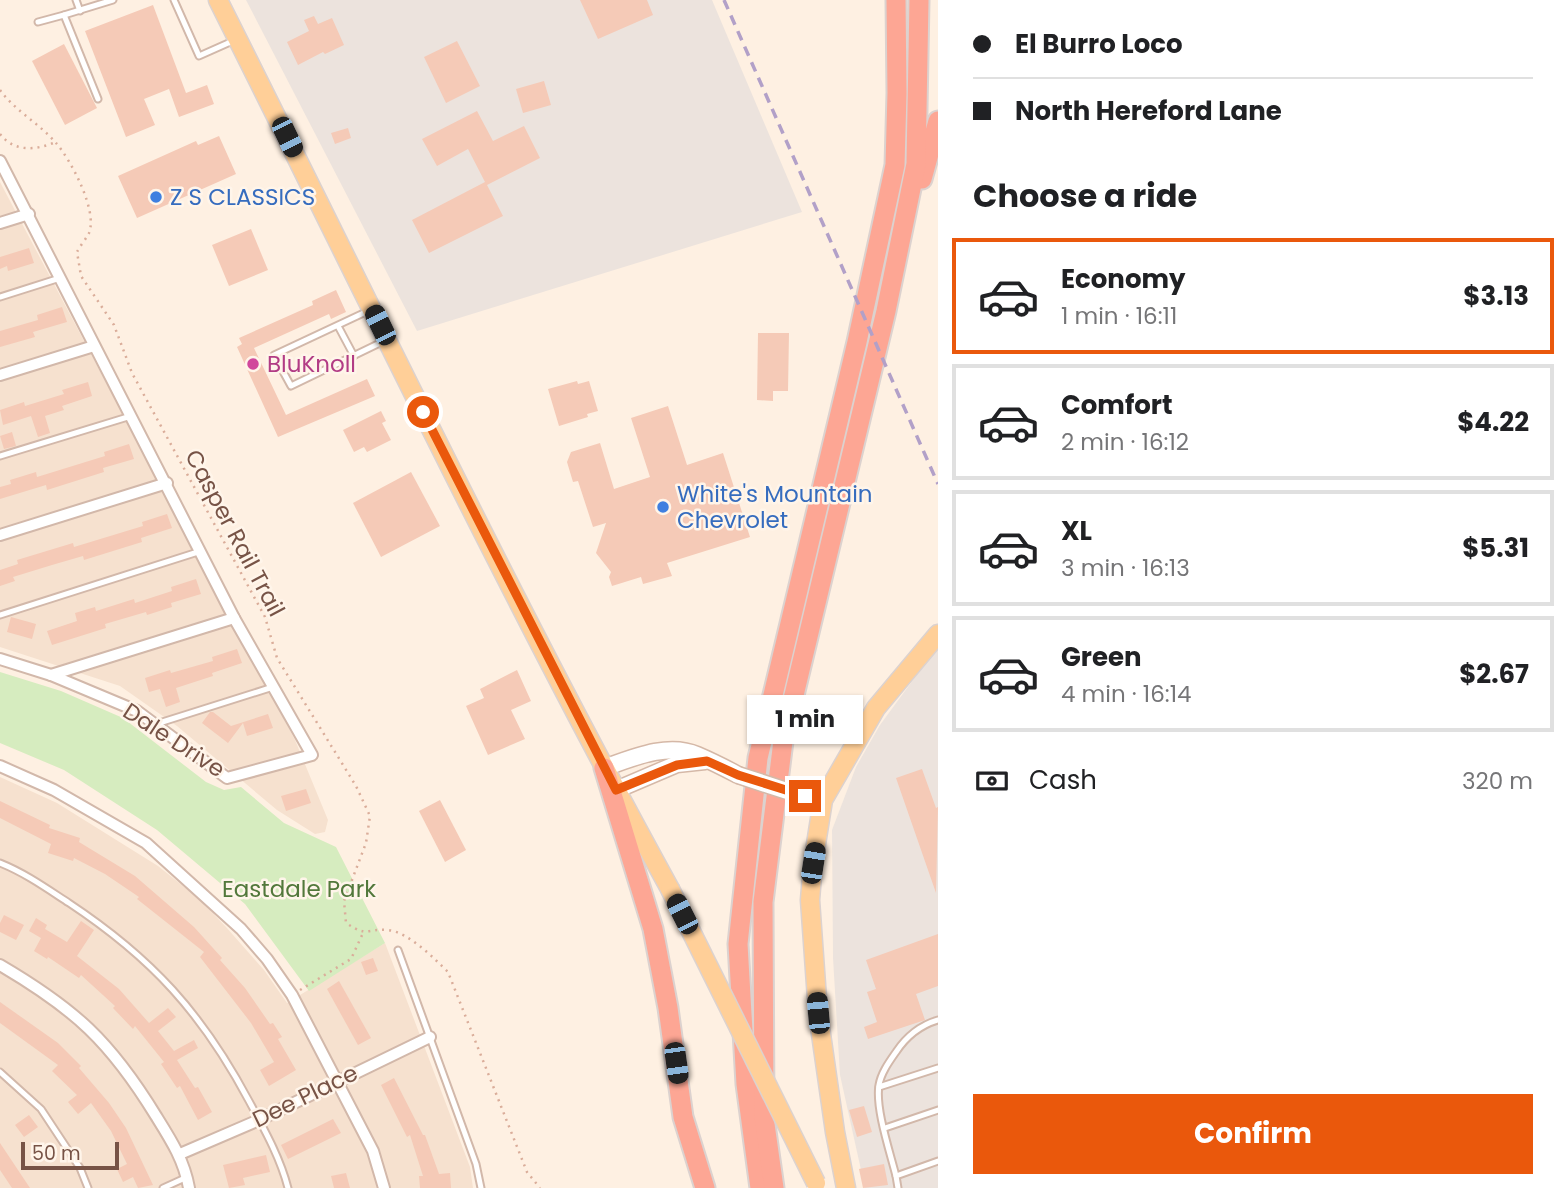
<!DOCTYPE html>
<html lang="en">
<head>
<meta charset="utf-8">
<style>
  :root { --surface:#fff; --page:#f2f2f2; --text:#202124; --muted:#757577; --line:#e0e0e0; --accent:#ea580c }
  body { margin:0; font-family:Poppins,sans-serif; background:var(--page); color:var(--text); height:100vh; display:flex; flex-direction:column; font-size:26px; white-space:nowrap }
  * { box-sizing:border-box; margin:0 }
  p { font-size:23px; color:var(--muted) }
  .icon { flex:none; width:38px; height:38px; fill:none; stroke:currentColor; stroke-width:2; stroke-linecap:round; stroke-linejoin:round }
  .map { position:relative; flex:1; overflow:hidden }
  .drawer { display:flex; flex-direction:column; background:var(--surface); width:630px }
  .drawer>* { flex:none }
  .hud { display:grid; align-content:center; height:154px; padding:0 35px; background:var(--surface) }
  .scale { position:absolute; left:21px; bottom:18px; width:98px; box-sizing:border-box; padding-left:7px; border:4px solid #775346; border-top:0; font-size:19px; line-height:24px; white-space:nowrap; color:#775346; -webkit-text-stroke:5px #fff5ea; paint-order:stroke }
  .end { position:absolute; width:32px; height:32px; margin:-16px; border:9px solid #ea580c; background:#fff; box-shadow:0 0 0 4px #fff }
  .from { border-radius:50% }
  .bubble { position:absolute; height:49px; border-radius:0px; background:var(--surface); box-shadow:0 2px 5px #0004; font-size:23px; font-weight:700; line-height:49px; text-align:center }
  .car { position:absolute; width:21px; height:42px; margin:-21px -10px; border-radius:9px; box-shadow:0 0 5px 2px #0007; background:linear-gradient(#222 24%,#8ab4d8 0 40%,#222 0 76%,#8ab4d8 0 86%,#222 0) }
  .hud b { display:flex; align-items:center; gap:24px; height:66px; font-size:26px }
  .hud b+b { border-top:2px solid var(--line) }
  .hud i { width:18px; height:18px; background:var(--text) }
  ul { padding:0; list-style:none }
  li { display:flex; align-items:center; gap:21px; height:116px; margin:0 14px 10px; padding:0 21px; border:4px solid var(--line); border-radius:0px }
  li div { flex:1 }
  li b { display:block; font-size:26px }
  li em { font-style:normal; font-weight:700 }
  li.selected { border-color:var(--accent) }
  li>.icon { width:63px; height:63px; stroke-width:1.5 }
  h2 { padding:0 35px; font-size:32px; line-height:84px }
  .pay { display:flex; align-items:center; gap:18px; height:77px; padding:0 35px; font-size:26px }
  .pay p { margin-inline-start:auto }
  .action { display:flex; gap:14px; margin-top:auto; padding:14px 35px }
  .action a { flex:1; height:80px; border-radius:0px; background:var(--accent); color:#fff; font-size:28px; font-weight:700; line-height:80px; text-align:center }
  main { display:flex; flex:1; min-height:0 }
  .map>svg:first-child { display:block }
</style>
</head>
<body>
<main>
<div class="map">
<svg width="938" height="1188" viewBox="0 0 938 1188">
  <rect width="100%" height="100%" fill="#fef0e2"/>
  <g fill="#f6e1cf">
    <polygon points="0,182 295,740 328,820 325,832 315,834 277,810 177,726 120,686 0,647"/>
    <polygon points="0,777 57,803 158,866 198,898 226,927 264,970 287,1003 385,943 470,1167 473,1188 0,1188"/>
  </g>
  <g fill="#ece3dd">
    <polygon points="246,0 712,0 802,212 417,331"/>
    <polygon points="938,646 938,1188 865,1188 840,1075 833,958 832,830 856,767 880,725"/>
  </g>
  <polygon fill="#d6ecbf" points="0,672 61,691 123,718 206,782 224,790 241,787 284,823 336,847 385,943 309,991 245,904 157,830 64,770 0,743"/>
  <g fill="#f5cab7">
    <polygon points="580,0 647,0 653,15 598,39"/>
    <polygon points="153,5 186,93 207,85 214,104 179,117 169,89 144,99 155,125 126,137 85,31"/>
    <polygon points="314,16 318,24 332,18 344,45 325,54 323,52 298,65 287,42 309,31 304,20"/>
    <polygon points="457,41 480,86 446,103 424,57"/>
    <polygon points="64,44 97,108 65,125 32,61"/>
    <polygon points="544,81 551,105 523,113 516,89"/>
    <polygon points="477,111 493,141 524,126 540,158 487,185 503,216 429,253 412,220 485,182 468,149 437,166 422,139"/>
    <polygon points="348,128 351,138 335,144 331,133"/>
    <polygon points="219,136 236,174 137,218 118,176 196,141 198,145"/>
    <polygon points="251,229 268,270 229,286 212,245"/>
    <polygon points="29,248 34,263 8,271 7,266 0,269 0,257"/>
    <polygon points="336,290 346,312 331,319 329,314 254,348 286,415 367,379 375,396 278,437 237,347 242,344 239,338 313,305 312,301"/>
    <polygon points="62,307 67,322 33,332 35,337 0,347 0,331 38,320 37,315"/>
    <polygon points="758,333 789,333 788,391 773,391 773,401 757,400"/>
    <polygon points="577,381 578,384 589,381 598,411 587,414 588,417 559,426 548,389"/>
    <polygon points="88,382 92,396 62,406 64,410 45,416 50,433 38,437 31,416 3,425 0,410 24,402 25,406 64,394 62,390"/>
    <polygon points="668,406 687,465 723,453 750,537 667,563 672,576 643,584 641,577 612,586 609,577 611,572 596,553 606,523 593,527 578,481 573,482 567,462 571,452 600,443 614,489 650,477 631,418"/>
    <polygon points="381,411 386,421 382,423 391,440 367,452 364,447 354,452 343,430"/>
    <polygon points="12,432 16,446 4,449 0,436"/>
    <polygon points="129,444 134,459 103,468 104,472 47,490 46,485 0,499 0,487 11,484 10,480 36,472 37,477 105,456 104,452"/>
    <polygon points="411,472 440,526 381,557 353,503"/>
    <polygon points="167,514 172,528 141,538 142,542 84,560 83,556 52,565 13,577 15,581 0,586 0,570 18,564 17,560 73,543 74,547 143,526 142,522"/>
    <polygon points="196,579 201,594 171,603 172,607 147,615 146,612 105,624 106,628 52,645 47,631 77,621 75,613 95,607 96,611 134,599 135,603 172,591 171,587"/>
    <polygon points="11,617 36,624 32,639 7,632"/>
    <polygon points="237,649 242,663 212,673 213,676 176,688 180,702 166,707 160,689 149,692 145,678 170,670 171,673 213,661 212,657"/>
    <polygon points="517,670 531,701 511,710 525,739 488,755 466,706 484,698 480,689"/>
    <polygon points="210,712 213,712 231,726 268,714 273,728 247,736 243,723 228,743 202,723"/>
    <polygon points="922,769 936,808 938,807 936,893 896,778"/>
    <polygon points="306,789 311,803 286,811 281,796"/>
    <polygon points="440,800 466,850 445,862 419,811"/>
    <polygon points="0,801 50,825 49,828 80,838 79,842 135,876 194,927 222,958 220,960 245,988 270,1024 273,1023 282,1037 278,1039 296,1070 269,1086 260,1070 274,1062 251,1023 200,957 204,952 137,899 139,897 105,874 74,858 73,861 48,853 51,844 0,818"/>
    <polygon points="4,915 24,925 16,940 0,932 0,923"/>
    <polygon points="36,918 47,925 45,929 67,942 81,921 94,930 77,956 119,989 149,1023 168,1008 176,1017 158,1031 174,1051 194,1040 198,1048 177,1060 195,1088 198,1087 212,1112 198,1120 180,1086 177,1088 161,1064 164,1062 135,1026 133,1029 113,1008 115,1006 81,975 79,978 48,957 47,959 34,951 41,938 29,931"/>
    <polygon points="938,934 938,986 916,994 925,1020 868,1039 864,1027 877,1022 867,992 876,989 866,960"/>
    <polygon points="373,958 378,971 366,975 361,962"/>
    <polygon points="339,981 371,1038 358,1045 327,989"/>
    <polygon points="0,1002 58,1043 81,1066 79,1068 109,1103 126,1128 153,1185 138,1188 133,1177 123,1182 117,1169 127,1164 111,1131 91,1103 78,1114 68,1102 77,1095 52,1071 58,1065 0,1023"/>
    <polygon points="394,1078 423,1135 425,1135 439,1174 450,1173 451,1188 420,1188 419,1176 423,1176 410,1135 407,1137 381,1085"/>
    <polygon points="864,1106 872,1132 857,1137 849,1110"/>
    <polygon points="29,1115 38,1127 24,1137 15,1125"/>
    <polygon points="333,1119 341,1133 288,1159 281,1145"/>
    <polygon points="0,1143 30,1188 12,1188 0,1170"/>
    <polygon points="266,1155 270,1172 243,1178 245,1185 229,1188 223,1165"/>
    <polygon points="884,1164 888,1185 863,1188 859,1169"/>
    <polygon points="346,1173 350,1188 334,1188 331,1176"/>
  </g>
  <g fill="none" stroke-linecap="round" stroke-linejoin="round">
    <g stroke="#d2b8aa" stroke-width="9">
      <g id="lane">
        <polyline points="76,0 80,11"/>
        <polyline points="174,0 199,56 235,40"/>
        <polyline points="38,22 64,15"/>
        <polyline points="98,99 64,15 113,0"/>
        <polyline points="0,297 60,278"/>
        <polyline points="370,310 274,355 291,386 384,341"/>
        <polyline points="338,326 354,356"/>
        <polyline points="0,456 131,416"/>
        <polyline points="0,615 201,551"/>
        <polyline points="156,724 273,687"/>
        <path d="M0,863c25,10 46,25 69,40 83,55 133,110 180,198 15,28 31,56 39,87"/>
        <polyline points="398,950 476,1164 481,1188"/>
        <polyline points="0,1072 41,1109 80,1168 88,1188"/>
        <polyline points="879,1087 938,1068"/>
        <polyline points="885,1128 938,1110"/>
        <path d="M896,1176c-6,-24 -21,-68 -17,-91 2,-12 10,-23 17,-33 10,-15 25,-27 42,-32"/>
        <polyline points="163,1188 185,1178"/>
        <polyline points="898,1188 896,1176 938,1161"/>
      </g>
    </g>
    <g stroke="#d2b8aa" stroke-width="14">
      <g id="street">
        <polyline points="0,161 234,618 312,755 227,778 137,711 51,675 0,659"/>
        <polyline points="0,223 29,214"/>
        <polyline points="0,375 94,346"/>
        <polyline points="0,535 167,483"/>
        <polyline points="51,675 234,618"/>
        <polyline points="0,766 54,790 146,843 241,929 267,959 292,995 373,1151 384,1188"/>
        <path d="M0,965c75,44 110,76 156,151 15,24 28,44 33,72"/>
        <polyline points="180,1154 259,1120 430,1037"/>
      </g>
    </g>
    <g stroke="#d5b8a7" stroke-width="19">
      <g id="secondary">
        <path d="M604,768c28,-10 64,-26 93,-13 14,6 28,13 41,20"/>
        <polyline points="616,790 677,764 705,761"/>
        <polyline points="787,791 823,800"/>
      </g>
    </g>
    <g stroke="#dcd2cf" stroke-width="21">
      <g id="primary">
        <path d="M218,0c149,297 292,598 452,889"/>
        <polyline points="846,1188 835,1132 818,1013 810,900 813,863 823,800 876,708 938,634"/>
      </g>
    </g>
    <g stroke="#dcd2cf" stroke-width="23">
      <g id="highway">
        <polyline points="922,179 938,121"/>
        <polyline points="604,768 653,929 668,1008 683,1117 705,1188"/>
        <polyline points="760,1188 746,1084 738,944 758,758 857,342 895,165 897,93 896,0"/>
        <polyline points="774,1188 764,1117 763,902 783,741 886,311 916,164 919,0"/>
      </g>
    </g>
    <g stroke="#daad9a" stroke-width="2.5" stroke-dasharray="2 5" stroke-linecap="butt">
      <path d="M0,90c15,21 39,33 56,53 15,17 42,68 33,90 -3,6 -9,13 -12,19l4,24 33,49 18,48 133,244 12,41 79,128 14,30 -4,27 -22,58 2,22c23,15 19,5 42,7 20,2 46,28 60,42l79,200 13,16"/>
      <path d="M0,134c15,19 36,16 56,8"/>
      <polyline points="300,990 351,959 363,933"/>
    </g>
    <use href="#lane" stroke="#fff" stroke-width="5"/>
    <use href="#street" stroke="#fff" stroke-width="10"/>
    <use href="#secondary" stroke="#fff" stroke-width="16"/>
    <use href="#primary" stroke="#ffcf98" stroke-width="18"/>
    <use href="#highway" stroke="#fda694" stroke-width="19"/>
    <polyline stroke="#b2a0c8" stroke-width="3.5" stroke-dasharray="10 7" stroke-linecap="butt" points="724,0 938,484"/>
    <g stroke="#d5b8a7" stroke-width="19" stroke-linecap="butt">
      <polyline id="secondary-bridge" points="738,775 787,791"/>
    </g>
    <g stroke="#dcd2cf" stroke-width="21" stroke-linecap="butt">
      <polyline id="primary-bridge" points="670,889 816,1183"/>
    </g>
    <use href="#secondary-bridge" stroke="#fff" stroke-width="16"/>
    <use href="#primary-bridge" stroke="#ffcf98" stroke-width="18"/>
  </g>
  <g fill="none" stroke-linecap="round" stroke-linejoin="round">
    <polyline stroke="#ea580c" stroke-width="9" points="423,412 616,790 677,765 707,761 738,775 805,796"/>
  </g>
  <g fill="#3f7fe0" stroke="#fff5ea" stroke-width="2.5">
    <circle cx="156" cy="197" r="7"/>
    <circle cx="663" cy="507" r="7"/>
  </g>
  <circle fill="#d1479c" stroke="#fff5ea" stroke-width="2.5" cx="253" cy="364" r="7"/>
  <g text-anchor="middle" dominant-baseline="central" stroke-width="5" stroke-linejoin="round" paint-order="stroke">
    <g font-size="23" fill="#366cbe" stroke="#fff5ea" text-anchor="start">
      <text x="170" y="197">Z S CLASSICS</text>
      <text x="677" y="494">White's Mountain<tspan x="677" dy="26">Chevrolet</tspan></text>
    </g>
    <g font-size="23" fill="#b23c85" stroke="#fff5ea" text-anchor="start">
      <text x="267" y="364">BluKnoll</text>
    </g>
    <g font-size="23" fill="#775346" stroke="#fff5ea">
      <text transform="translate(235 533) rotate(62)">Casper Rail Trail</text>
      <text transform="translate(174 740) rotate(33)">Dale Drive</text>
      <text transform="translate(305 1096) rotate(-26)">Dee Place</text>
    </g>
    <g font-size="23" fill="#52783b" stroke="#fff5ea">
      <text x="299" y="889">Eastdale Park</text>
    </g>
  </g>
</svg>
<div class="scale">50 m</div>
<i class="end from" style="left:423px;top:412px"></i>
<i class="end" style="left:805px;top:796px"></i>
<div class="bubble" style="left:747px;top:695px;width:116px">1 min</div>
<i class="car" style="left:287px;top:137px;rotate:154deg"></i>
<i class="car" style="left:380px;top:325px;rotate:334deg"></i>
<i class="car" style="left:813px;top:863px;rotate:9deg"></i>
<i class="car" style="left:682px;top:914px;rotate:333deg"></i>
<i class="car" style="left:818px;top:1013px;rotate:355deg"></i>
<i class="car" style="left:676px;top:1063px;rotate:172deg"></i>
</div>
<section class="drawer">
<div class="hud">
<b><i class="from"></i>El Burro Loco</b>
<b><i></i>North Hereford Lane</b>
</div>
<h2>Choose a ride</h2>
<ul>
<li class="selected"><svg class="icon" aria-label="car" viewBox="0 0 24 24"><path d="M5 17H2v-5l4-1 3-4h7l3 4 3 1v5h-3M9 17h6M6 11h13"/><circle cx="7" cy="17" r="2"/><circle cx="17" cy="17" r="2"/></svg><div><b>Economy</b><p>1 min · 16:11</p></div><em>$3.13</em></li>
<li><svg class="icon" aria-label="car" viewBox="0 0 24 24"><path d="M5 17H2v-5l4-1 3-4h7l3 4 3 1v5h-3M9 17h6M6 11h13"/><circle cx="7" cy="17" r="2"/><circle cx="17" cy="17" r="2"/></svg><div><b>Comfort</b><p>2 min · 16:12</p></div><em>$4.22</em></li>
<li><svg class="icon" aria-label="car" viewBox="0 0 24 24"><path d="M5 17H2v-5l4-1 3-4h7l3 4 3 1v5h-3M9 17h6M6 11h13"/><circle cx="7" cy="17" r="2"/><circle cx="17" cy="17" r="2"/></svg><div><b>XL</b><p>3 min · 16:13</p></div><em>$5.31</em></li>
<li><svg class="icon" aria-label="car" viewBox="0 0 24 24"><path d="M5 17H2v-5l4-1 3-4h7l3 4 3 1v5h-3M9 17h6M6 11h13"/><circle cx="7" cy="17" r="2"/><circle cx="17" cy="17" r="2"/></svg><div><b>Green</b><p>4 min · 16:14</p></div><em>$2.67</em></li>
</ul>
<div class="pay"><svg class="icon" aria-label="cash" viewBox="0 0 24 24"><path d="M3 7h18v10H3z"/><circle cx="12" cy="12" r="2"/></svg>Cash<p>320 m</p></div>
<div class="action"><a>Confirm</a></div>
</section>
</main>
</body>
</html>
